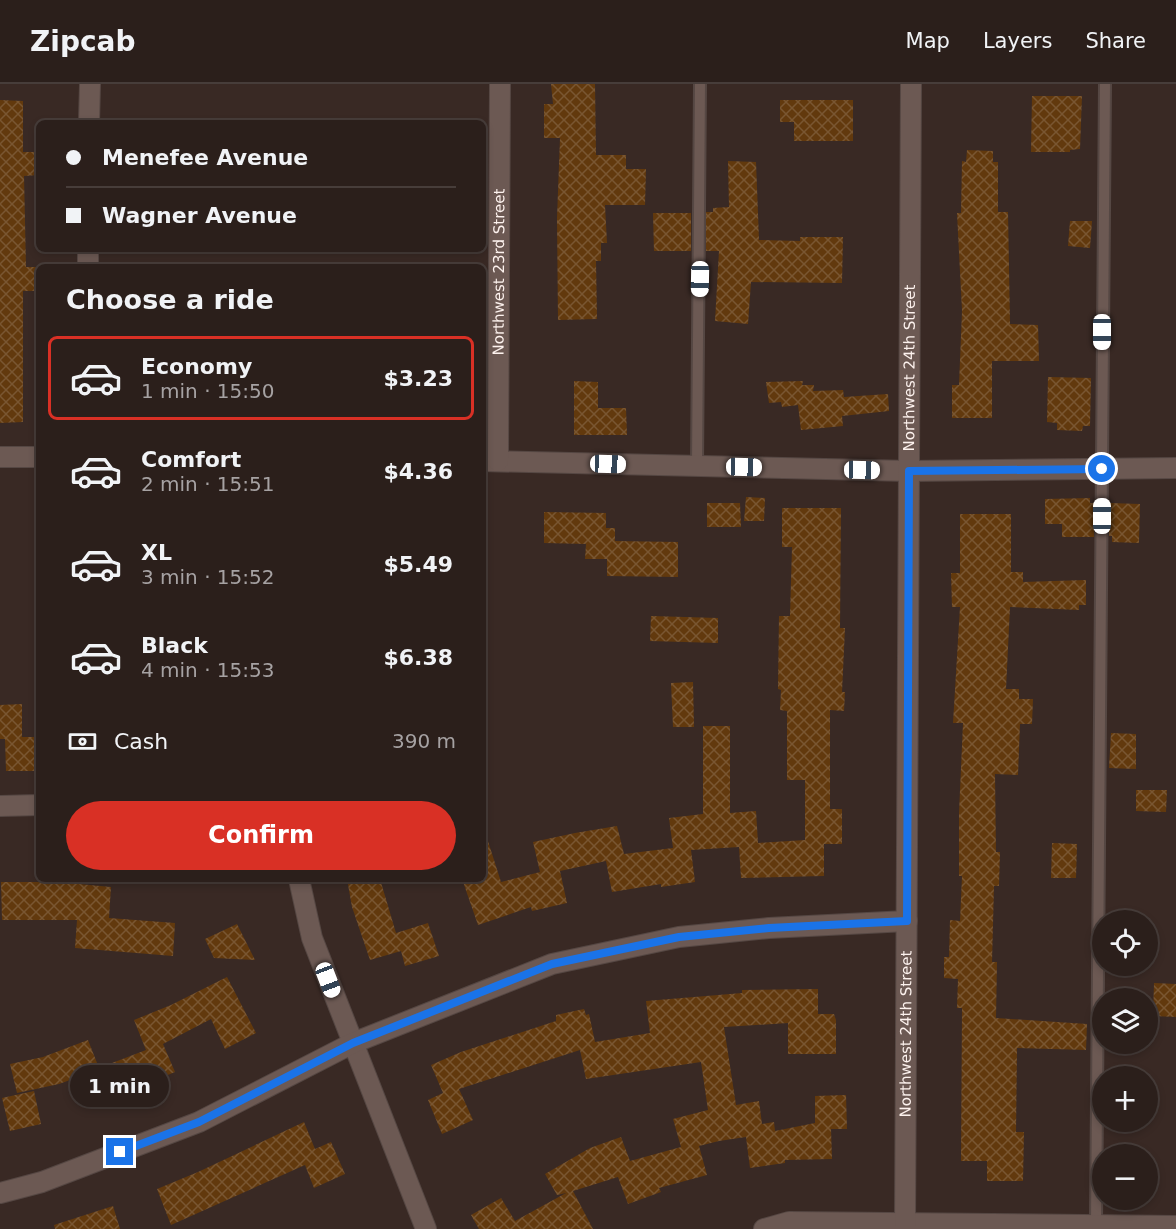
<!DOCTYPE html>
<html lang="en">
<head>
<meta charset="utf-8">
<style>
  :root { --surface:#2b1f1b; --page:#372c28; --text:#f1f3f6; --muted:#a6a2a3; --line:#473d3a; --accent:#d93025 }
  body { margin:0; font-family:"DejaVu Sans",sans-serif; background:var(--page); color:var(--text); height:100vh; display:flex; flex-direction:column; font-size:22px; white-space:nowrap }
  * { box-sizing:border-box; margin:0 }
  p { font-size:20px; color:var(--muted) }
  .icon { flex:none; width:33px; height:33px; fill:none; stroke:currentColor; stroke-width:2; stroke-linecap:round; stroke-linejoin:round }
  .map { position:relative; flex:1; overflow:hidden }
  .details { position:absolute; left:36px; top:180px; width:450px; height:618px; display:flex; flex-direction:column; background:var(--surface); border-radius:9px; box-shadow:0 3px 9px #0003,0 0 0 2px var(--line) }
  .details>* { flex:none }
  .banner { position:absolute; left:36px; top:36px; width:450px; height:132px; border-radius:9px; box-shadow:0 3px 9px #0003,0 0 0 2px var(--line); display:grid; align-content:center; height:132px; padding:0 30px; background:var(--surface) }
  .controls { position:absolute; left:1092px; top:826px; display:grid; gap:12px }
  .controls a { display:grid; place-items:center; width:66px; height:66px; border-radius:50%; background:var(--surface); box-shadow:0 3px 9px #0003,0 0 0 2px var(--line); font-size:30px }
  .end { position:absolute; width:27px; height:27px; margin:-14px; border:8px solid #1a73e8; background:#fff; box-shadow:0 0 0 3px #fff }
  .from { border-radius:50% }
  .bubble { position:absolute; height:42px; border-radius:21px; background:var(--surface); box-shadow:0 3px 9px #0003,0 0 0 2px var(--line); font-size:20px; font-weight:600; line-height:42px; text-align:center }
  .car { position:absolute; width:18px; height:36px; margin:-18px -9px; border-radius:8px; box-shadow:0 0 4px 2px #0007; background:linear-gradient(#fff 24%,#345 0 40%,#fff 0 76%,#345 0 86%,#fff 0) }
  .banner b { display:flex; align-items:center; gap:21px; height:57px; font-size:22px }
  .banner b+b { border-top:2px solid var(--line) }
  .banner i { width:15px; height:15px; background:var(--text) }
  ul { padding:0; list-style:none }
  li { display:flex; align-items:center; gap:18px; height:84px; margin:0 12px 9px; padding:0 18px; border:3px solid transparent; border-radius:9px }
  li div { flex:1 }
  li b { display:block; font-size:22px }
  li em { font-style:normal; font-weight:600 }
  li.active { border-color:var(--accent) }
  li>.icon { width:54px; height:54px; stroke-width:1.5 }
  h2 { padding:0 30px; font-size:27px; line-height:72px }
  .pay { display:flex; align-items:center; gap:15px; height:66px; padding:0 30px; font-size:22px }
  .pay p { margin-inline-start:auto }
  .cta { display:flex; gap:12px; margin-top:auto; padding:12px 30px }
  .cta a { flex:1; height:69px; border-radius:36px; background:var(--accent); color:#fff; font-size:24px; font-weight:600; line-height:69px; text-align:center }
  header { display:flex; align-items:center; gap:36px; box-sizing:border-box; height:84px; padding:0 30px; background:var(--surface); border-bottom:2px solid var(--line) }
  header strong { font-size:28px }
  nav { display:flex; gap:33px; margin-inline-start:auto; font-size:21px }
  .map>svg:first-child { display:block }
</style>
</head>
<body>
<header>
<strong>Zipcab</strong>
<nav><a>Map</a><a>Layers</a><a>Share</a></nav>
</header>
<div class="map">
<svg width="1176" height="1145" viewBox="0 0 1176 1145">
  <defs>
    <pattern id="building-cross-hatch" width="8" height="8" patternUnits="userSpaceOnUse" patternTransform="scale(1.5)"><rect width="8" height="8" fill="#62390d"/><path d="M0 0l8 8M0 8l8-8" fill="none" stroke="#795631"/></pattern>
  </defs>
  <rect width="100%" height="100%" fill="#392924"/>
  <g fill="url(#building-cross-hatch)">
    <polygon points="551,0 595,0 596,71 626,71 626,85 646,85 645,121 605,121 607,159 601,159 601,177 596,177 597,235 558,236 557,134 560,54 544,54 544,20 553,20"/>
    <polygon points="1032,12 1082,12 1080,65 1070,66 1070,68 1031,68"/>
    <polygon points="0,16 23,17 23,68 39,68 39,91 24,92 26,183 36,183 36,207 23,207 23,338 0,339"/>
    <polygon points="780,16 853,16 853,57 794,57 794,38 780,38"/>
    <polygon points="967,66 993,67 993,78 998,78 998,128 1008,128 1010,240 1038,241 1039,277 992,277 992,334 952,334 952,301 959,301 962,227 957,129 961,129 962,77 966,78"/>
    <polygon points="728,77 756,78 759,156 800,157 800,153 843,153 842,199 751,198 748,240 715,237 719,167 706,167 706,128 713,128 713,124 729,123"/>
    <polygon points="653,129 691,129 691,167 654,167"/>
    <polygon points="1070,137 1092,137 1090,164 1068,162"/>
    <polygon points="1048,293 1091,294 1090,342 1083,342 1082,347 1057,346 1057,339 1047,338"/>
    <polygon points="574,297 598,298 598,324 626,324 627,351 574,351"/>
    <polygon points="803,297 802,301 814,301 813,307 843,306 844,313 888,310 889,327 842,332 843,342 801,346 798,321 782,323 781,318 769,319 766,298"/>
    <polygon points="746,413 765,414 764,437 744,437"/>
    <polygon points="1090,414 1090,419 1094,419 1094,453 1062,453 1062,440 1045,440 1045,415"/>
    <polygon points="707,419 740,419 741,443 707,443"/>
    <polygon points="1109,419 1140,420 1139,459 1112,458 1112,452 1109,452"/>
    <polygon points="782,424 841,424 840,544 845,544 842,608 845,608 844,627 830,626 830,725 842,725 842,760 824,760 824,792 741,794 739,763 691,766 695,798 661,803 661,800 612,808 606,777 560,787 567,819 532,827 531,823 478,841 462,795 483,795 483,755 487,754 501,798 540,788 533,758 575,749 617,742 624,770 673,764 669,734 703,730 703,642 730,642 730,729 756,727 758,759 805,756 805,696 787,696 787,627 780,626 781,606 778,605 779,532 790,532 792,463 782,463"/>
    <polygon points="544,428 606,429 606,444 615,444 615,457 678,458 678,493 607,492 607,475 585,475 586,460 544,459"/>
    <polygon points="960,430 1011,430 1011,488 1023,488 1023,498 1086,496 1086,521 1079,521 1079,526 1010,523 1006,605 1019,605 1019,615 1033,615 1032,640 1020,640 1018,691 995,690 996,768 1000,768 999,802 994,802 992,878 997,878 996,934 1087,940 1086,966 1017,964 1016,1048 1024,1048 1023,1097 987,1097 987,1077 961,1077 962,924 957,924 958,895 944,894 944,873 949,873 950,836 960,837 962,792 959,792 959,729 963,639 953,639 960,523 952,523 951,489 960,489"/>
    <polygon points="651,532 718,534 718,559 650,557"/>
    <polygon points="693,598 694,643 673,643 671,599"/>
    <polygon points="22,620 22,653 38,653 39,687 6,687 5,655 0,655 0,621"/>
    <polygon points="1111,649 1136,650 1136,685 1109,684"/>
    <polygon points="1136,706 1167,706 1166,728 1136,727"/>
    <polygon points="1052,759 1077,760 1076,794 1051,794"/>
    <polygon points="347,795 380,795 396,849 428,839 439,872 405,882 401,867 370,876 352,823"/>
    <polygon points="1,798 58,798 111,803 109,834 175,839 173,872 75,864 77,836 2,836"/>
    <polygon points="237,840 255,876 214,874 205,855"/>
    <polygon points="227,893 256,949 225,965 211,935 163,960 175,988 96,1021 84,991 59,1000 17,1009 10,980 43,973 88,956 99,984 146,966 134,936 171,921"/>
    <polygon points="1154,899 1176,900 1176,933 1153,932"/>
    <polygon points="818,905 818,930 834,930 836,936 836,970 788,970 788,939 724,943 736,1021 759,1017 762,1040 774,1038 775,1047 815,1039 815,1012 846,1011 847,1045 831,1045 832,1075 785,1076 785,1079 750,1084 746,1053 719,1057 699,1062 707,1091 659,1104 661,1108 628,1120 618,1093 573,1107 593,1145 479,1145 471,1131 501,1114 515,1137 566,1109 557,1111 545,1090 590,1064 621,1053 630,1077 681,1063 673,1035 708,1026 701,978 586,995 580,966 459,1005 473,1036 442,1050 428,1016 443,1009 431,981 461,968 556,937 556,931 584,925 586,931 589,930 595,958 650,949 646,917 742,909 742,906"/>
    <polygon points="34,1007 41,1040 10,1047 2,1014"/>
    <polygon points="304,1038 315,1065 331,1058 345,1090 314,1104 305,1081 171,1141 157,1105 198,1088"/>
    <polygon points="113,1122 120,1145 55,1145 54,1141"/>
  </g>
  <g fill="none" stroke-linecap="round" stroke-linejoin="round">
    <g stroke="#554743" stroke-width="14">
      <g id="lane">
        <polyline points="697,382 700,0"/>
        <polyline points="1096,1141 1105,0"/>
      </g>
    </g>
    <g stroke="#554743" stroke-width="22">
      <g id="street">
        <polyline points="89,39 90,0"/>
        <polyline points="88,183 88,165"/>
        <polyline points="0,373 39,373"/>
        <polyline points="483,377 909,387 1176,384"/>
        <path id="s1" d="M498,377l2,-377"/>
        <polyline points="0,722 39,721"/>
        <polyline points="299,795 312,854 426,1145"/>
        <polyline points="0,1109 42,1098 199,1038 353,959 552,880 679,853 769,844 907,837"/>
        <polyline points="764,1145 789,1138 1176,1142"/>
        <path id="s2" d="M905,1145l6,-1145"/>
      </g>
    </g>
    <use href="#lane" stroke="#6c5953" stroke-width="10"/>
    <use href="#street" stroke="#6c5953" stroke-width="20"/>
  </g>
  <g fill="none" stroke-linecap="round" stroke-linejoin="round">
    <polyline stroke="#1a73e8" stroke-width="8" points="120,1068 199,1038 353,959 552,880 679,853 769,844 907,837 909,387 1102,385"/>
  </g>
  <g text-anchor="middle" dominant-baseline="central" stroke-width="4.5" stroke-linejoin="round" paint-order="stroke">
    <g font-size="15" fill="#fdf2ee" stroke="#1b1311">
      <text stroke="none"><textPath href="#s1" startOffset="189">Northwest 23rd Street</textPath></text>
      <text stroke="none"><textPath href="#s2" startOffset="861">Northwest 24th Street</textPath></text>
      <text stroke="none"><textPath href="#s2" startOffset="195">Northwest 24th Street</textPath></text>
    </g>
  </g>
</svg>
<div class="controls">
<a><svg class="icon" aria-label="locate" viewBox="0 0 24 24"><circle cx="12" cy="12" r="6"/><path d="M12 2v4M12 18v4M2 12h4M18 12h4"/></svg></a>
<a><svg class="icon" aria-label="layers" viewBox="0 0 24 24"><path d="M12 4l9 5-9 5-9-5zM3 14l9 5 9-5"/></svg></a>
<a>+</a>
<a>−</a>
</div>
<i class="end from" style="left:1102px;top:385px"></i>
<i class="end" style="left:120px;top:1068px"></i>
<div class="bubble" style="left:70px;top:981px;width:99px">1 min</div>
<i class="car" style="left:700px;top:195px;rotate:181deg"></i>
<i class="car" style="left:1102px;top:248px;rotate:180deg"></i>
<i class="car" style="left:608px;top:380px;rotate:92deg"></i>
<i class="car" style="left:744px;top:383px;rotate:91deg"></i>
<i class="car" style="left:862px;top:386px;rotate:91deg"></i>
<i class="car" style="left:1102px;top:432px;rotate:0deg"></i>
<i class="car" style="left:328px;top:896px;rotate:159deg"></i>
<div class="banner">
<b><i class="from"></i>Menefee Avenue</b>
<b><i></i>Wagner Avenue</b>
</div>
<section class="details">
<h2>Choose a ride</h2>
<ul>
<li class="active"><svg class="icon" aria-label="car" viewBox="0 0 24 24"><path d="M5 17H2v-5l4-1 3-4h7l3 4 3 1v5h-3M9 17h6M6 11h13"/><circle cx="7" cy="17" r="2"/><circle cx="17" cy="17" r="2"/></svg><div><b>Economy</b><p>1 min · 15:50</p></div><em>$3.23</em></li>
<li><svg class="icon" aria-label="car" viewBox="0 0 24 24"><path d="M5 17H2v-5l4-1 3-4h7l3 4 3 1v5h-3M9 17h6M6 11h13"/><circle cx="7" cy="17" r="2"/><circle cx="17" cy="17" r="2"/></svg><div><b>Comfort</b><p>2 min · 15:51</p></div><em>$4.36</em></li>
<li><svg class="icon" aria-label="car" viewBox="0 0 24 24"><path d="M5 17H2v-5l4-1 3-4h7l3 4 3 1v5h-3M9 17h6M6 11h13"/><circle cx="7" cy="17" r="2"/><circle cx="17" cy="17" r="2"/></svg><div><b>XL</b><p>3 min · 15:52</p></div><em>$5.49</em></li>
<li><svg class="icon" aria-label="car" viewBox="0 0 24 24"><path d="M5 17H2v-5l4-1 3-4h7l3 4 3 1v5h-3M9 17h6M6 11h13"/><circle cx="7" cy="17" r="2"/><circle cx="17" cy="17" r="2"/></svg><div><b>Black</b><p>4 min · 15:53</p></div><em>$6.38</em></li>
</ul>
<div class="pay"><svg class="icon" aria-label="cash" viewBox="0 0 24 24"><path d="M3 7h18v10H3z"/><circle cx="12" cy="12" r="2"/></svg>Cash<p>390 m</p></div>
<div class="cta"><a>Confirm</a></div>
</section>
</div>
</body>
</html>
